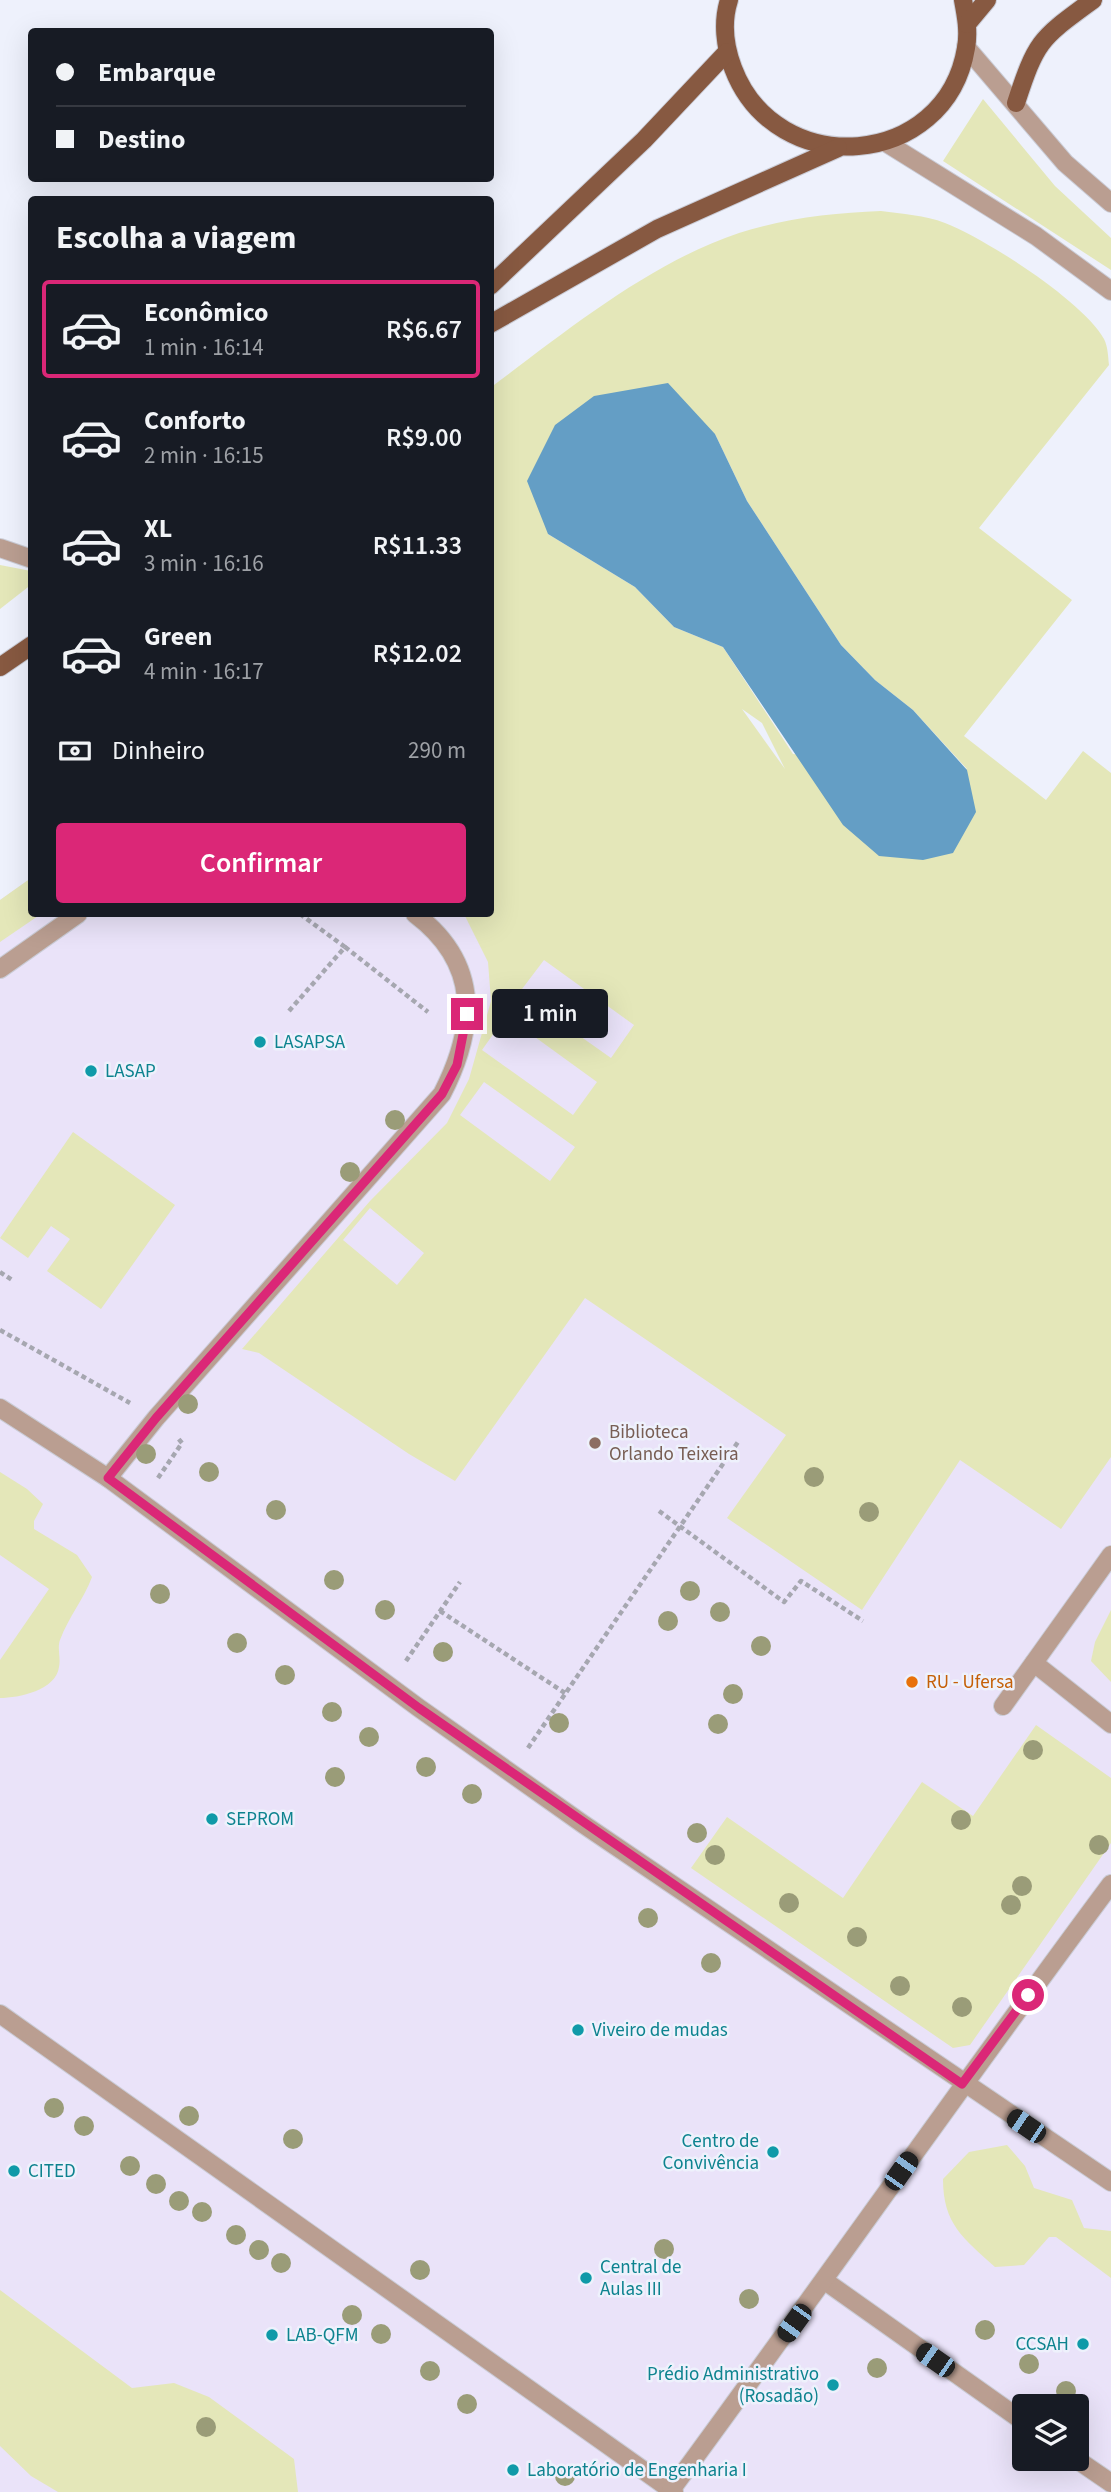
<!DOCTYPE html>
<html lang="pt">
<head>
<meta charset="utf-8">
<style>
  :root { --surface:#171b24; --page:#20242c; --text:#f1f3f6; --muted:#9ea1a6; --line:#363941; --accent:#db2777 }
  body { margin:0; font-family:"Source Sans 3",sans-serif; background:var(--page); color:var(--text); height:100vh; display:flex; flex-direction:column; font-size:26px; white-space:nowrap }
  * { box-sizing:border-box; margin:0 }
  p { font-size:23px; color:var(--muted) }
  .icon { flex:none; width:38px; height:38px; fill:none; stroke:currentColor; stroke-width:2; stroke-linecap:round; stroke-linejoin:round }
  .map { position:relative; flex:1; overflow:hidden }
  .side { position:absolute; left:28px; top:196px; width:466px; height:721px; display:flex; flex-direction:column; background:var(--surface); border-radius:7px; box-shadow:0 7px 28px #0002 }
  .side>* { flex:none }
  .guide { position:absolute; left:28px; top:28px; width:466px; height:154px; border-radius:7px; box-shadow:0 7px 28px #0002; display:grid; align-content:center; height:154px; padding:0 28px; background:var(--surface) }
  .tools { position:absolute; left:1012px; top:2394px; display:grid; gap:14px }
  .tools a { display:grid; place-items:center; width:77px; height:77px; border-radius:7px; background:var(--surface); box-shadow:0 7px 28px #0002; font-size:35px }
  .end { position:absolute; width:32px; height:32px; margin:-16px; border:9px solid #db2777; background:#fff; box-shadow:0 0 0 4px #fff }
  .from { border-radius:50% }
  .bubble { position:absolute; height:49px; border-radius:7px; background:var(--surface); box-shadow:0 7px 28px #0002; font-size:23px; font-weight:600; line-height:49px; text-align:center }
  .car { position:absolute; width:21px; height:42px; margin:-21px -10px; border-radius:9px; box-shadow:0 0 5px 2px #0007; background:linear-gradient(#222 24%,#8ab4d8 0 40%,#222 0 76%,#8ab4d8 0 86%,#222 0) }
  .guide b { display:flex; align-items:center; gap:24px; height:66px; font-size:26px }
  .guide b+b { border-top:2px solid var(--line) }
  .guide i { width:18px; height:18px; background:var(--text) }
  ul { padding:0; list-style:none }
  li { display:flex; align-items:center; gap:21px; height:98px; margin:0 14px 10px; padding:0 14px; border:4px solid transparent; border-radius:7px }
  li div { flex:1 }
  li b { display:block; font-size:26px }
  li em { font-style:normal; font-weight:600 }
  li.current { border-color:var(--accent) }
  li>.icon { width:63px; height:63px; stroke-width:1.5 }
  h2 { padding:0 28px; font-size:32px; line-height:84px }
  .pay { display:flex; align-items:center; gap:18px; height:77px; padding:0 28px; font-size:26px }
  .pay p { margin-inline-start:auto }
  .cta { display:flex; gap:14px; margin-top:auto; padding:14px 28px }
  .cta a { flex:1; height:80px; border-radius:7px; background:var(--accent); color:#fff; font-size:28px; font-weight:600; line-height:80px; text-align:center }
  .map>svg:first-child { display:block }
</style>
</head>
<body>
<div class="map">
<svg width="1111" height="2492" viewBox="0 0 1111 2492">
  <rect width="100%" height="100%" fill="#eef1fc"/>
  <path fill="#eae3f9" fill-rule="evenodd" d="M31,878l1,36h458l621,276v1302h-1111v-1592zM1024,2406h52v53h-52z"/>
  <g fill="#e4e7b9" fill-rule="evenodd">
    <polygon points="983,99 1055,186 1111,238 1111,270 943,161"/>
    <path d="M881,211c21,3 44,4 64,12 41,16 138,78 159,116 4,8 4,17 5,26l-130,163 93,72 -108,136 82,64 37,-49 28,22v684l-50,72 -101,-69 -98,150 -135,-92 59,-83 -201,-137 -130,183 -46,-27 -150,-101 -17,-4 128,-148 77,-78 22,-44 22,-78 -3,-39 -24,-48h26v-526c75,-56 159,-125 249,-155 47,-15 94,-20 142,-22zM715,434l32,67 94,144 34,35 38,30 54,59 -174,-15 -70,-107 -49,-20 -39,-40 -87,-53zM742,709l20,14 23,46zM544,960l90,65 -23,33 -92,-65zM506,1016l91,66 -24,33 -91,-65zM484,1082l91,65 -25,34 -90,-66zM370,1208l54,45 -27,32 -54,-45z"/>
    <polygon points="0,565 31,571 32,584 0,609"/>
    <polygon points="31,878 32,914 41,914 0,942 0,900"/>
    <polygon points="73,1132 175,1205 101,1309 47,1271 70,1239 51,1226 28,1258 0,1238"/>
    <path d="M0,1472l27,17 16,15 -9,17v8l43,26 15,22c-8,22 -23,39 -32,63 -3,8 1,18 -1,27 -3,23 -40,31 -59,31v-38l49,-71 -49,-34z"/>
    <polygon points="1111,1610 1111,1682 1091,1661 1095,1642"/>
    <polygon points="1036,1725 1111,1778 1111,1843 970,2045 953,2048 691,1868 727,1817 843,1898 922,1782 973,1816"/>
    <path d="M1007,2145l18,21 9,22 38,12 12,28 27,3v47l-55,-41h-7l-25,28 -29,2c-32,-29 -52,-43 -52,-88l26,-27z"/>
    <polygon points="0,2290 132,2388 174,2383 209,2397 294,2459 298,2492 58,2492 31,2476 0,2446"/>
  </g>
  <polygon fill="#649ec5" points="668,383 715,434 747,501 841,645 875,680 913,710 967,770 976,812 953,853 923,860 879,856 843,825 723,647 674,627 635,587 548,534 527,481 555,425 594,396"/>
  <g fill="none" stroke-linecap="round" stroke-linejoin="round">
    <g stroke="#caccd6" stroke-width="20">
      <g id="minor">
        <polyline points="966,47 1065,163 1111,203"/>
        <polyline points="885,142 1036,236 1111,291"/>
        <polyline points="0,548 32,559"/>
        <polyline points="0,969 78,914"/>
        <polyline points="0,1408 108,1478 419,1708 583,1824 1111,2182"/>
        <path d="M108,1478l48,-60 286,-324c35,-68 38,-131 -27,-180"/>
        <polyline points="1034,1663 1111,1724"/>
        <polyline points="1003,1706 1111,1555"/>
        <polyline points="0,2014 674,2492"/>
        <polyline points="825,2281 1024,2422"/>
        <polyline points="1076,2459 1111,2483"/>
        <path d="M671,2490c148,-201 291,-406 440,-606"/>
      </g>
    </g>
    <g stroke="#caccd6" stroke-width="20">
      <g id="major">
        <path d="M729,0c-7,22 -4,47 4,68 43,114 213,101 233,-20 3,-16 0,-32 -3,-48"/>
        <polyline points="967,24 987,0"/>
        <path d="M1016,103c21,-64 24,-64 77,-103"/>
        <polyline points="490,286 644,140 727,52"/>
        <polyline points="490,324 657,229 838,148"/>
        <polyline points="0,667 32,645"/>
      </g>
    </g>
    <g stroke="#a6a7b0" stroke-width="4.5" stroke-dasharray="5 3.5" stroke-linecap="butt">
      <polyline points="345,947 428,1012"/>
      <polyline points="289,1011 345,947 300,914"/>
      <polyline points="0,1272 12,1280"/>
      <polyline points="0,1330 130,1403"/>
      <polyline points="158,1478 182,1443 177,1437"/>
      <polyline points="659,1511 784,1602 801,1581 863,1621"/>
      <polyline points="440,1611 565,1693"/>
      <polyline points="406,1661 460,1582"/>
      <polyline points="528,1748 738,1442"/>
    </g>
    <use href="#minor" stroke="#ba9e91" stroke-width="18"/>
    <use href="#major" stroke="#875941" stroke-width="18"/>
  </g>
  <g fill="#9a9c78">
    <circle cx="395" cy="1120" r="10"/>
    <circle cx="350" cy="1172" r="10"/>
    <circle cx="188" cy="1404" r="10"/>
    <circle cx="146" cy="1454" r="10"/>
    <circle cx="209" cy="1472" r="10"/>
    <circle cx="814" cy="1477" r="10"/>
    <circle cx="276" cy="1510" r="10"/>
    <circle cx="869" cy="1512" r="10"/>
    <circle cx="334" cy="1580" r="10"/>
    <circle cx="690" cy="1591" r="10"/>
    <circle cx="160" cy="1594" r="10"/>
    <circle cx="385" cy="1610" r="10"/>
    <circle cx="720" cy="1612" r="10"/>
    <circle cx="668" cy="1621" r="10"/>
    <circle cx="237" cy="1643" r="10"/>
    <circle cx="761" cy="1646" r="10"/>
    <circle cx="443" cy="1652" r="10"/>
    <circle cx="285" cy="1675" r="10"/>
    <circle cx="733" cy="1694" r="10"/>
    <circle cx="332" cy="1712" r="10"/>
    <circle cx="559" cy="1723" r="10"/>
    <circle cx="718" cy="1724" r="10"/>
    <circle cx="369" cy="1737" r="10"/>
    <circle cx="1033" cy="1750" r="10"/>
    <circle cx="426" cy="1767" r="10"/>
    <circle cx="335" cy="1777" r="10"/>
    <circle cx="472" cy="1794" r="10"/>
    <circle cx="961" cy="1820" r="10"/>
    <circle cx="697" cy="1833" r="10"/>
    <circle cx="1099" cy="1845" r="10"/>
    <circle cx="715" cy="1855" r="10"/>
    <circle cx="1022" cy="1886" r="10"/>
    <circle cx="789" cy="1903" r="10"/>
    <circle cx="1011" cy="1905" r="10"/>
    <circle cx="648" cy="1918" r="10"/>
    <circle cx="857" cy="1937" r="10"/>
    <circle cx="711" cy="1963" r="10"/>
    <circle cx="900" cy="1986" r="10"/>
    <circle cx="962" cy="2007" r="10"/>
    <circle cx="54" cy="2108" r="10"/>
    <circle cx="189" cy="2116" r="10"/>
    <circle cx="84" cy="2126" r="10"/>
    <circle cx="293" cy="2139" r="10"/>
    <circle cx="130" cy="2166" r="10"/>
    <circle cx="156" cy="2184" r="10"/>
    <circle cx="179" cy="2201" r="10"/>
    <circle cx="202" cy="2212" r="10"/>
    <circle cx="236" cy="2235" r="10"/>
    <circle cx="664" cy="2249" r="10"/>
    <circle cx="259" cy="2250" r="10"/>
    <circle cx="281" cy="2263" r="10"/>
    <circle cx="420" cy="2270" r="10"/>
    <circle cx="749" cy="2299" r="10"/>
    <circle cx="352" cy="2315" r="10"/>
    <circle cx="985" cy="2330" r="10"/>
    <circle cx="381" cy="2334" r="10"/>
    <circle cx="1029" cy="2364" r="10"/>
    <circle cx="877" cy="2368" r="10"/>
    <circle cx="430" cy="2371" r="10"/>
    <circle cx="1066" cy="2391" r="10"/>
    <circle cx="467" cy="2404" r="10"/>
    <circle cx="206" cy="2427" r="10"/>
    <circle cx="565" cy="2476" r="10"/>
  </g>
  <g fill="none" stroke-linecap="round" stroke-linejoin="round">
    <polyline stroke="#db2777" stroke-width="9" points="467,1014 457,1065 442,1094 156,1418 108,1478 419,1708 962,2084 1028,1995"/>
  </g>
  <g fill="#0f9aa8" stroke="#eef1fc" stroke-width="2.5">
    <circle cx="260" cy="1042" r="7"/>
    <circle cx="91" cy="1071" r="7"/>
    <circle cx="212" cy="1819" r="7"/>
    <circle cx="578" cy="2030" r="7"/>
    <circle cx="773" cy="2152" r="7"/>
    <circle cx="14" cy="2171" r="7"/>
    <circle cx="586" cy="2278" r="7"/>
    <circle cx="272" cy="2335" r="7"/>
    <circle cx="1083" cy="2344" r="7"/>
    <circle cx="833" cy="2385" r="7"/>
    <circle cx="513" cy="2470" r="7"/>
  </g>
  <circle fill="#8d6e63" stroke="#eef1fc" stroke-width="2.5" cx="595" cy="1443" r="7"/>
  <circle fill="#e8710a" stroke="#eef1fc" stroke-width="2.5" cx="912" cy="1682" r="7"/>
  <g text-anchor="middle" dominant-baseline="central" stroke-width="5" stroke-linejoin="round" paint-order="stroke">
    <g font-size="19" fill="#0d838f" stroke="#eef1fc" text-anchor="start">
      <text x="274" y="1042">LASAPSA</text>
      <text x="105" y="1071">LASAP</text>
      <text x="226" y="1819">SEPROM</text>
      <text x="592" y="2030">Viveiro de mudas</text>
      <text x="759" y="2141" text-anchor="end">Centro de<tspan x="759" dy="22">Convivência</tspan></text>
      <text x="28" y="2171">CITED</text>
      <text x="600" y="2267">Central de<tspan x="600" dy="22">Aulas III</tspan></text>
      <text x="286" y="2335">LAB-QFM</text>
      <text x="1069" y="2344" text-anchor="end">CCSAH</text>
      <text x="819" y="2374" text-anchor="end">Prédio Administrativo<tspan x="819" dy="22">(Rosadão)</tspan></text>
      <text x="527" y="2470">Laboratório de Engenharia I</text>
    </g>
    <g font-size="19" fill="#785e54" stroke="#eef1fc" text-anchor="start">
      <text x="609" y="1432">Biblioteca<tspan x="609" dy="22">Orlando Teixeira</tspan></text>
    </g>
    <g font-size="19" fill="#c56008" stroke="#eef1fc" text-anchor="start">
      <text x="926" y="1682">RU - Ufersa</text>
    </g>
  </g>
</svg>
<div class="tools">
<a><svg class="icon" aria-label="layers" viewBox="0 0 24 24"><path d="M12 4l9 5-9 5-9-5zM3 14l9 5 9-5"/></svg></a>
</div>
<i class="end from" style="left:1028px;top:1995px"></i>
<i class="end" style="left:467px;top:1014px"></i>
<div class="bubble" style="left:492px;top:989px;width:116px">1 min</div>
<i class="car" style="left:1026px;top:2126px;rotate:304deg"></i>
<i class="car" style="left:901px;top:2171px;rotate:35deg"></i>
<i class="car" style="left:794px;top:2323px;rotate:216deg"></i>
<i class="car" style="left:935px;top:2360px;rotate:305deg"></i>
<div class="guide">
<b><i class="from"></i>Embarque</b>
<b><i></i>Destino</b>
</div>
<section class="side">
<h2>Escolha a viagem</h2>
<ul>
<li class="current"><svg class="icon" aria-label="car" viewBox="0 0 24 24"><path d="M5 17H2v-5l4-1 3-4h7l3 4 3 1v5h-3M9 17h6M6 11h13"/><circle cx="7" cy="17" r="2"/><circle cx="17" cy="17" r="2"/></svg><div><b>Econômico</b><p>1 min · 16:14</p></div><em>R$6.67</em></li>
<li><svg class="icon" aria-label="car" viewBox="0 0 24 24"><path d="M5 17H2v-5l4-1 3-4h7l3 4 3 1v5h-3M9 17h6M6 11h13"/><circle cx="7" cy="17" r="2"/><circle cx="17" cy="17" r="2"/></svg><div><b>Conforto</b><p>2 min · 16:15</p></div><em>R$9.00</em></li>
<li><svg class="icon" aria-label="car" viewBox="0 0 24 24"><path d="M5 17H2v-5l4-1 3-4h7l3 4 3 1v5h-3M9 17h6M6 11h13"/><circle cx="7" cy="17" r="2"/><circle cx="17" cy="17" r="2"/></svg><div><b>XL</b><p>3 min · 16:16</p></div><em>R$11.33</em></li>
<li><svg class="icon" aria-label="car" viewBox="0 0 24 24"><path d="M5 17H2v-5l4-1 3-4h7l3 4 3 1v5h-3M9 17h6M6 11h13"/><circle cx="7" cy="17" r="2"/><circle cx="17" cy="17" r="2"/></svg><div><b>Green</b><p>4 min · 16:17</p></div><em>R$12.02</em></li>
</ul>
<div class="pay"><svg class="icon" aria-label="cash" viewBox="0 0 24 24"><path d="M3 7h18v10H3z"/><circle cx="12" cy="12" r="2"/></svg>Dinheiro<p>290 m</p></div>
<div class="cta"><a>Confirmar</a></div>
</section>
</div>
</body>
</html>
